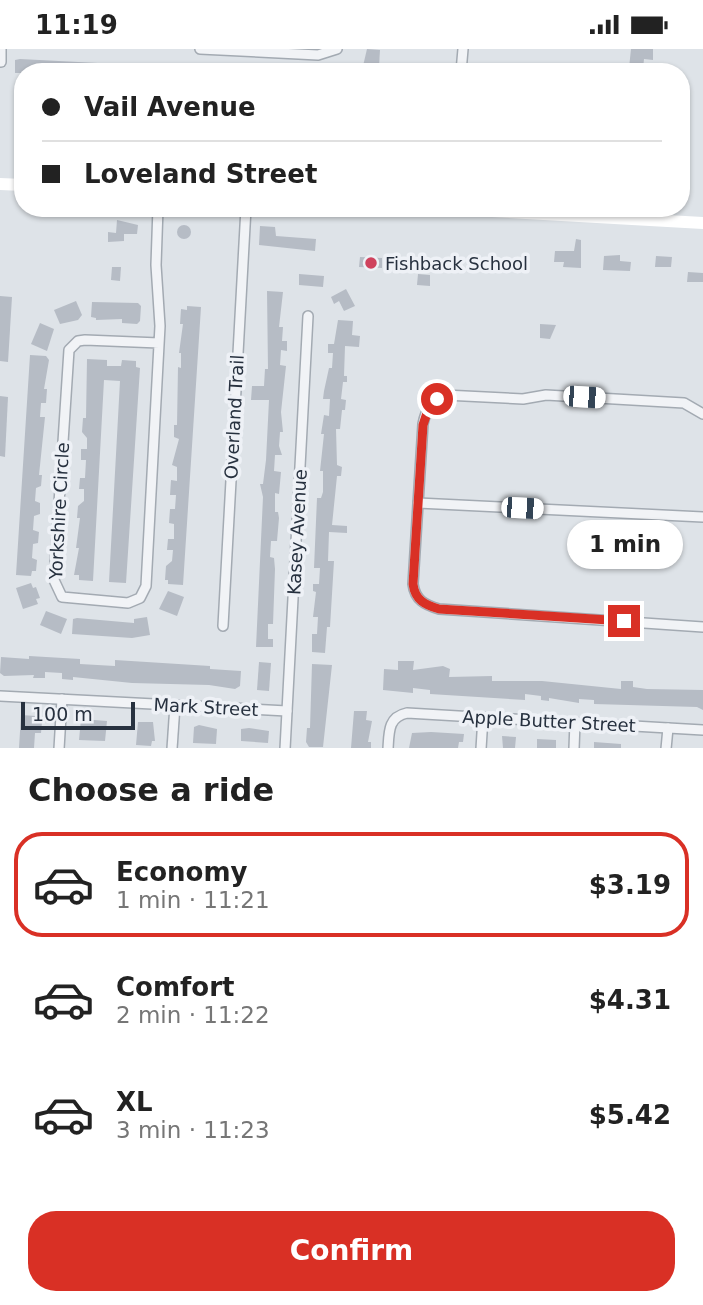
<!DOCTYPE html>
<html lang="en">
<head>
<meta charset="utf-8">
<style>
  :root { --surface:#fff; --page:#f2f2f2; --text:#222; --muted:#767676; --line:#e0e0e0; --accent:#d93025 }
  body { margin:0; font-family:"DejaVu Sans",sans-serif; background:var(--page); color:var(--text); height:100vh; display:flex; flex-direction:column; font-size:26px; white-space:nowrap }
  * { box-sizing:border-box; margin:0 }
  p { font-size:23px; color:var(--muted) }
  .icon { flex:none; width:38px; height:38px; fill:none; stroke:currentColor; stroke-width:2; stroke-linecap:round; stroke-linejoin:round }
  .map { position:relative; height:699px; overflow:hidden }
  .details { display:flex; flex-direction:column; background:var(--surface); flex:1 }
  .details>* { flex:none }
  .top-card { position:absolute; left:14px; top:14px; width:676px; height:154px; border-radius:28px; box-shadow:0 2px 5px #0004; display:grid; align-content:center; height:154px; padding:0 28px; background:var(--surface) }
  .scale { position:absolute; left:21px; bottom:18px; width:114px; box-sizing:border-box; padding-left:7px; border:4px solid #27313f; border-top:0; font-size:19px; line-height:24px; white-space:nowrap; color:#27313f; -webkit-text-stroke:5px #eef1f6; paint-order:stroke }
  .end { position:absolute; width:32px; height:32px; margin:-16px; border:9px solid #d93025; background:#fff; box-shadow:0 0 0 4px #fff }
  .from { border-radius:50% }
  .bubble { position:absolute; height:49px; border-radius:24px; background:var(--surface); box-shadow:0 2px 5px #0004; font-size:23px; font-weight:600; line-height:49px; text-align:center }
  .car { position:absolute; width:21px; height:42px; margin:-21px -10px; border-radius:9px; box-shadow:0 0 5px 2px #0007; background:linear-gradient(#fff 24%,#345 0 40%,#fff 0 76%,#345 0 86%,#fff 0) }
  .top-card b { display:flex; align-items:center; gap:24px; height:66px; font-size:26px }
  .top-card b+b { border-top:2px solid var(--line) }
  .top-card i { width:18px; height:18px; background:var(--text) }
  ul { padding:0; list-style:none }
  li { display:flex; align-items:center; gap:21px; height:105px; margin:0 14px 10px; padding:0 14px; border:4px solid transparent; border-radius:28px }
  li div { flex:1 }
  li b { display:block; font-size:26px }
  li em { font-style:normal; font-weight:600 }
  li.on { border-color:var(--accent) }
  li>.icon { width:63px; height:63px; stroke-width:1.5 }
  h2 { padding:0 28px; font-size:32px; line-height:84px }
  .action { display:flex; gap:14px; margin-top:auto; padding:14px 28px }
  .action a { flex:1; height:80px; border-radius:28px; background:var(--accent); color:#fff; font-size:28px; font-weight:600; line-height:80px; text-align:center }
  .status { display:flex; justify-content:space-between; align-items:center; height:49px; padding:0 35px; background:var(--surface); direction:ltr }
  .status svg { height:19px; fill:currentColor }
  .map>svg:first-child { display:block }
</style>
</head>
<body>
<div class="status"><b>11:19</b><svg viewBox="0 0 49 12"><path d="M0 12V9h3v3zM5 12V6h3v6zM10 12V3h3v9zM15 12V0h3v12zM26 1h20v11H26zM47 4h2v5h-2z"/></svg></div>
<div class="map">
<svg width="703" height="700" viewBox="0 0 703 700">
  <rect width="100%" height="100%" fill="#dee3e8"/>
  <g fill="#b6bcc5">
    <polygon points="367,0 380,1 379,18 363,17"/>
    <polygon points="631,0 653,0 653,11 644,10 643,20 629,19"/>
    <polygon points="20,10 117,15 116,23 15,24 15,11"/>
    <polygon points="484,15 495,15 495,23 483,23"/>
    <polygon points="117,171 138,176 137,185 124,185 124,192 108,193 108,183 116,184"/>
    <circle cx="184" cy="183" r="7"/>
    <polygon points="260,177 275,178 276,187 316,190 315,202 259,196"/>
    <polygon points="576,190 581,191 581,219 563,218 564,213 554,213 555,202 574,202"/>
    <polygon points="620,206 620,212 631,213 630,222 603,221 604,207"/>
    <polygon points="656,207 672,208 671,218 655,218"/>
    <polygon points="360,208 382,209 382,219 359,218"/>
    <polygon points="112,218 121,218 120,232 111,231"/>
    <polygon points="688,223 703,224 703,233 687,233"/>
    <polygon points="299,225 324,227 323,238 299,236"/>
    <polygon points="418,225 430,226 430,237 417,236"/>
    <polygon points="346,240 355,257 344,262 339,252 334,255 331,248"/>
    <polygon points="267,242 283,243 279,278 283,278 282,292 287,292 287,302 281,301 280,316 286,317 281,363 283,383 280,383 279,397 282,406 275,406 274,422 281,423 279,445 275,444 275,463 278,463 279,469 277,492 271,492 270,508 274,509 275,520 273,575 268,575 268,590 273,590 273,598 256,598 263,448 260,435 263,435 266,411 269,351 251,351 252,337 264,337 265,320 268,320"/>
    <polygon points="0,247 12,248 8,313 0,312"/>
    <polygon points="76,252 82,266 78,271 60,275 54,261"/>
    <polygon points="92,253 138,254 141,257 140,272 137,275 122,274 122,270 96,271 96,269 91,268"/>
    <polygon points="187,257 201,258 183,536 168,535 168,531 165,531 166,517 172,512 173,501 167,501 168,490 174,490 174,475 169,474 170,460 175,460 176,446 170,446 171,431 177,432 177,418 172,416 179,390 174,388 174,376 177,376 178,318 181,319 181,304 179,304 183,275 180,275 181,260 187,261"/>
    <polygon points="338,271 353,272 352,286 360,287 359,298 345,297 344,327 347,327 347,333 343,333 341,350 346,351 345,361 342,361 340,380 336,380 337,416 342,418 341,427 337,427 332,476 347,477 347,484 329,483 328,512 334,512 330,578 327,578 325,604 312,603 312,585 317,585 318,568 313,568 316,543 313,542 313,535 319,535 320,519 314,519 317,449 321,449 323,443 323,422 320,422 324,385 321,385 324,366 329,367 330,350 323,350 324,342 329,319 332,319 333,304 328,304 328,295 334,295"/>
    <polygon points="40,274 54,280 47,302 31,295"/>
    <polygon points="540,275 556,276 550,290 540,289"/>
    <polygon points="30,306 46,307 49,311 44,340 47,340 46,354 41,354 40,368 45,368 39,426 42,426 41,437 36,439 35,452 40,454 40,465 34,467 33,481 39,483 38,494 33,495 32,509 37,511 36,522 32,522 31,527 16,526"/>
    <polygon points="87,310 107,311 107,317 121,317 122,311 136,312 136,318 140,319 126,534 109,533 120,332 104,331 93,532 79,531 79,526 74,526 79,499 76,499 80,469 77,469 78,457 84,452 84,440 79,440 80,429 85,429 86,411 81,411 81,400 87,400 87,389 82,383 83,369 86,369"/>
    <polygon points="0,347 8,348 5,408 0,407"/>
    <polygon points="31,534 33,539 36,538 40,549 36,550 38,555 23,560 16,539"/>
    <polygon points="168,542 184,548 177,567 159,560"/>
    <polygon points="46,562 67,570 61,585 40,576"/>
    <polygon points="147,568 150,586 132,589 72,585 73,570 77,569 134,574 134,570"/>
    <polygon points="29,607 80,610 80,615 115,617 115,611 210,617 210,620 241,622 240,637 235,640 209,636 132,634 73,628 73,631 62,630 62,624 45,623 45,629 33,629 34,626 4,627 0,624 1,608 29,610"/>
    <polygon points="398,612 414,612 413,621 443,617 450,620 449,628 492,627 492,632 542,632 621,640 621,632 633,632 633,638 647,640 703,641 703,661 697,658 594,655 594,651 579,650 579,654 549,649 549,652 541,651 541,647 525,645 525,651 430,645 430,641 413,639 413,644 383,641 384,620 398,621"/>
    <polygon points="259,613 271,614 269,642 257,641"/>
    <polygon points="312,615 332,616 323,698 309,698 306,693 307,679 310,679"/>
    <polygon points="354,662 367,662 366,671 372,672 368,693 371,693 371,699 351,699"/>
    <polygon points="21,666 36,667 36,673 42,673 41,684 35,684 34,699 19,699"/>
    <polygon points="81,670 107,672 105,692 79,691"/>
    <polygon points="138,673 153,673 155,692 152,692 151,697 136,696"/>
    <polygon points="199,676 217,680 216,695 193,694 194,678"/>
    <polygon points="249,679 269,682 268,694 241,692 241,680"/>
    <polygon points="431,683 464,685 463,693 459,693 458,699 409,699 412,684"/>
    <polygon points="502,687 516,688 515,699 503,699"/>
    <polygon points="537,690 556,691 556,699 537,699"/>
    <polygon points="594,693 621,695 621,699 594,699"/>
  </g>
  <g fill="none" stroke-linecap="round" stroke-linejoin="round">
    <g stroke="#a3aab2" stroke-width="12">
      <g id="minor">
        <polyline points="200,0 318,6 337,0"/>
        <polyline points="1,13 1,0"/>
        <polyline points="461,23 463,0"/>
        <polyline points="158,159 156,216 160,277 146,537 140,549 128,554 62,548 54,531 69,301 78,292 85,291 159,294"/>
        <path d="M703,365l-19,-11 -138,-8 -23,4 -78,-4c-15,6 -19,15 -22,29l-10,160c2,16 12,21 26,25l264,18"/>
        <polyline points="418,454 703,468"/>
        <polyline points="223,577 246,159"/>
        <polyline points="0,647 287,662"/>
        <polyline points="59,700 62,650"/>
        <polyline points="172,700 175,656"/>
        <polyline points="285,700 308,267"/>
        <path d="M388,700c1,-17 0,-32 19,-36l296,17"/>
        <polyline points="481,700 483,668"/>
        <polyline points="574,700 575,673"/>
        <polyline points="666,700 668,679"/>
      </g>
    </g>
    <use href="#minor" stroke="#f1f3f6" stroke-width="9"/>
    <g stroke="#fff" stroke-width="12">
      <polyline points="0,135 23,136"/>
      <polyline points="438,159 703,174"/>
    </g>
  </g>
  <g fill="none" stroke-linecap="round" stroke-linejoin="round">
    <path stroke="#d93025" stroke-width="9" d="M437,350l-7,5 -7,21 -10,159c2,16 12,21 26,25l185,12"/>
  </g>
  <circle fill="#cf425d" stroke="#eef1f6" stroke-width="2.5" cx="371" cy="214" r="7"/>
  <g text-anchor="middle" dominant-baseline="central" stroke-width="7" stroke-linejoin="round" paint-order="stroke">
    <g font-size="18" fill="#27313f" stroke="#eef1f6" text-anchor="start">
      <text x="385" y="214">Fishback School</text>
    </g>
    <g font-size="18" fill="#27313f" stroke="#eef1f6">
      <text transform="translate(234 368) rotate(-87)">Overland Trail</text>
      <text transform="translate(59 462) rotate(-87)">Yorkshire Circle</text>
      <text transform="translate(297 483) rotate(-87)">Kasey Avenue</text>
      <text transform="translate(206 658) rotate(3)">Mark Street</text>
      <text transform="translate(549 672) rotate(3)">Apple Butter Street</text>
    </g>
  </g>
</svg>
<div class="scale">100 m</div>
<i class="end from" style="left:437px;top:350px"></i>
<i class="end" style="left:624px;top:572px"></i>
<div class="bubble" style="left:567px;top:471px;width:116px">1 min</div>
<i class="car" style="left:584px;top:348px;rotate:94deg"></i>
<i class="car" style="left:522px;top:459px;rotate:93deg"></i>
<div class="top-card">
<b><i class="from"></i>Vail Avenue</b>
<b><i></i>Loveland Street</b>
</div>
</div>
<section class="details">
<h2>Choose a ride</h2>
<ul>
<li class="on"><svg class="icon" aria-label="car" viewBox="0 0 24 24"><path d="M5 17H2v-5l4-1 3-4h7l3 4 3 1v5h-3M9 17h6M6 11h13"/><circle cx="7" cy="17" r="2"/><circle cx="17" cy="17" r="2"/></svg><div><b>Economy</b><p>1 min · 11:21</p></div><em>$3.19</em></li>
<li><svg class="icon" aria-label="car" viewBox="0 0 24 24"><path d="M5 17H2v-5l4-1 3-4h7l3 4 3 1v5h-3M9 17h6M6 11h13"/><circle cx="7" cy="17" r="2"/><circle cx="17" cy="17" r="2"/></svg><div><b>Comfort</b><p>2 min · 11:22</p></div><em>$4.31</em></li>
<li><svg class="icon" aria-label="car" viewBox="0 0 24 24"><path d="M5 17H2v-5l4-1 3-4h7l3 4 3 1v5h-3M9 17h6M6 11h13"/><circle cx="7" cy="17" r="2"/><circle cx="17" cy="17" r="2"/></svg><div><b>XL</b><p>3 min · 11:23</p></div><em>$5.42</em></li>
</ul>
<div class="action"><a>Confirm</a></div>
</section>
</body>
</html>
